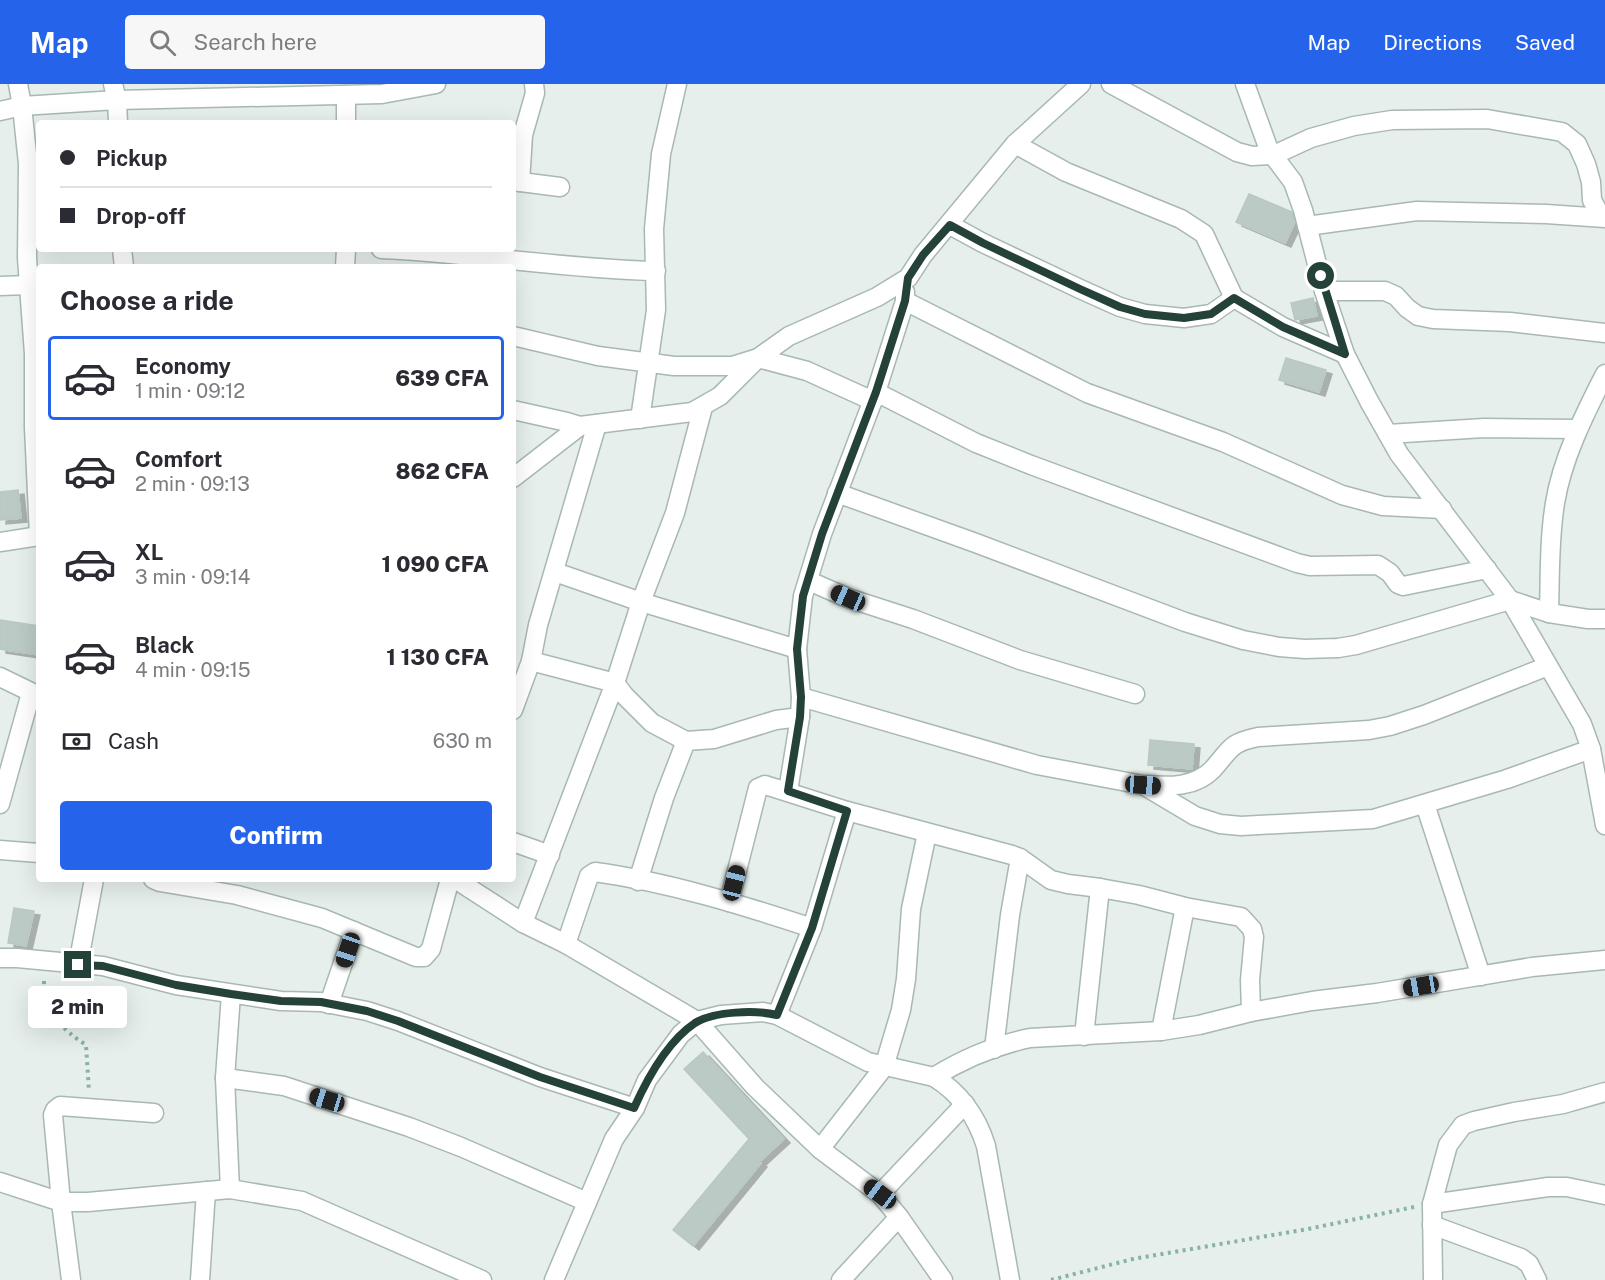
<!DOCTYPE html>
<html lang="en">
<head>
<meta charset="utf-8">
<style>
  :root { --surface:#fff; --page:#f7f7f7; --text:#2b2b33; --muted:#7c7c81; --line:#e1e1e2; --accent:#2563eb }
  body { margin:0; font-family:"Public Sans",sans-serif; background:var(--page); color:var(--text); height:100vh; display:flex; flex-direction:column; font-size:22px; white-space:nowrap }
  * { box-sizing:border-box; margin:0 }
  p { font-size:20px; color:var(--muted) }
  .icon { flex:none; width:33px; height:33px; fill:none; stroke:currentColor; stroke-width:2; stroke-linecap:round; stroke-linejoin:round }
  .map { position:relative; flex:1; overflow:hidden }
  .panel { position:absolute; left:36px; top:180px; width:480px; height:618px; display:flex; flex-direction:column; background:var(--surface); border-radius:6px; box-shadow:0 6px 24px #0002 }
  .panel>* { flex:none }
  .banner { position:absolute; left:36px; top:36px; width:480px; height:132px; border-radius:6px; box-shadow:0 6px 24px #0002; display:grid; align-content:center; height:132px; padding:0 24px; background:var(--surface) }
  .end { position:absolute; width:27px; height:27px; margin:-14px; border:8px solid #24423a; background:#fff; box-shadow:0 0 0 3px #fff }
  .from { border-radius:50% }
  .bubble { position:absolute; height:42px; border-radius:6px; background:var(--surface); box-shadow:0 6px 24px #0002; font-size:20px; font-weight:800; line-height:42px; text-align:center }
  .car { position:absolute; width:18px; height:36px; margin:-18px -9px; border-radius:8px; box-shadow:0 0 4px 2px #0007; background:linear-gradient(#222 24%,#8ab4d8 0 40%,#222 0 76%,#8ab4d8 0 86%,#222 0) }
  .banner b { display:flex; align-items:center; gap:21px; height:57px; font-size:22px }
  .banner b+b { border-top:2px solid var(--line) }
  .banner i { width:15px; height:15px; background:var(--text) }
  ul { padding:0; list-style:none }
  li { display:flex; align-items:center; gap:18px; height:84px; margin:0 12px 9px; padding:0 12px; border:3px solid transparent; border-radius:6px }
  li div { flex:1 }
  li b { display:block; font-size:22px }
  li em { font-style:normal; font-weight:800 }
  li.selected { border-color:var(--accent) }
  li>.icon { width:54px; height:54px; stroke-width:1.5 }
  h2 { padding:0 24px; font-size:27px; line-height:72px }
  .pay { display:flex; align-items:center; gap:15px; height:66px; padding:0 24px; font-size:22px }
  .pay p { margin-inline-start:auto }
  .cta { display:flex; gap:12px; margin-top:auto; padding:12px 24px }
  .cta a { flex:1; height:69px; border-radius:6px; background:var(--accent); color:#fff; font-size:24px; font-weight:800; line-height:69px; text-align:center }
  header { display:flex; align-items:center; gap:36px; box-sizing:border-box; height:84px; padding:0 30px; background:var(--accent); color:#fff }
  header strong { font-size:28px }
  nav { display:flex; gap:33px; margin-inline-start:auto; font-size:21px }
  .search { width:420px; height:54px; background:var(--page); display:flex; align-items:center; gap:15px; box-sizing:border-box; padding:0 21px; border-radius:6px; color:var(--muted); font-size:22px }
  .map>svg:first-child { display:block }
</style>
</head>
<body>
<header>
<strong>Map</strong>
<div class="search"><svg class="icon" aria-label="search" viewBox="0 0 24 24"><circle cx="10" cy="10" r="6"/><path d="M15 15l6 6"/></svg>Search here</div>
<nav><a>Map</a><a>Directions</a><a>Saved</a></nav>
</header>
<div class="map">
<svg width="1605" height="1196" viewBox="0 0 1605 1196">
  <defs>
    <filter id="shadow"><feDropShadow dx="6" dy="4" stdDeviation="0" flood-color="#0004"/></filter>
  </defs>
  <rect width="100%" height="100%" fill="#e6efeb"/>
  <g fill="#bbcac4" stroke="#b8c9c2" stroke-width="1.5" filter="url(#shadow)">
    <polygon points="1249,110 1292,128 1295,138 1285,159 1236,138"/>
    <polygon points="1313,214 1317,232 1295,236 1291,219"/>
    <polygon points="1286,274 1326,286 1319,308 1279,296"/>
    <polygon points="18,406 21,434 0,436 0,408"/>
    <polygon points="0,536 39,542 39,571 0,565"/>
    <polygon points="1150,656 1194,660 1192,685 1148,681"/>
    <polygon points="14,824 34,827 26,862 8,859"/>
    <polygon points="703,968 784,1055 759,1078 761,1079 693,1162 673,1146 749,1055 684,985"/>
  </g>
  <g fill="none" stroke-linecap="round" stroke-linejoin="round">
    <g stroke="#a8b8b2" stroke-width="21">
      <g id="street">
        <polyline points="18,0 22,22 28,80 27,174 34,270 34,343 39,452"/>
        <polyline points="113,0 117,16 118,39"/>
        <polyline points="1111,0 1237,68 1252,72 1274,71 1311,54 1354,42 1392,36 1487,35 1562,48 1577,60 1586,80 1591,98 1592,116 1601,133"/>
        <polyline points="1245,0 1269,66 1293,98 1303,126 1324,207 1345,270 1369,317 1399,370 1510,516 1582,640 1591,665 1605,741"/>
        <polyline points="0,27 22,22 117,16 382,10 436,0"/>
        <polyline points="346,39 346,11"/>
        <polyline points="1015,60 1066,88 1181,135 1204,150 1234,214 1283,243 1345,270"/>
        <polyline points="513,97 560,103"/>
        <polyline points="520,98 523,51 535,9 534,0"/>
        <polyline points="950,141 983,159 1080,205 1120,223 1145,230 1184,234 1211,230 1234,214"/>
        <polyline points="1307,142 1417,127 1546,130 1605,134"/>
        <polyline points="122,165 124,183"/>
        <path d="M381,165c92,4 183,20 275,22"/>
        <polyline points="345,183 346,165"/>
        <polyline points="0,202 29,201"/>
        <polyline points="1324,207 1385,207 1396,212 1407,224 1418,232 1433,235 1510,238 1605,249"/>
        <polyline points="905,217 1087,309 1223,358 1342,411 1383,422 1442,425"/>
        <polyline points="513,252 598,272 674,282 732,282 758,274 807,287 873,317"/>
        <polyline points="876,308 976,359 1031,381 1297,479 1310,482 1378,481 1390,489 1398,500 1403,502 1487,485"/>
        <polyline points="513,326 567,338 580,342"/>
        <polyline points="640,335 656,226 654,145 661,70 677,0"/>
        <polyline points="1388,350 1484,344 1578,345"/>
        <polyline points="513,394 580,342 692,328 720,312 758,274 789,252 877,213 908,194 923,171 1015,60 1081,0"/>
        <polyline points="837,409 973,458 1185,538 1243,556 1279,563 1305,565 1338,564 1356,561 1510,516 1549,529 1588,535 1605,535"/>
        <polyline points="0,458 39,452"/>
        <polyline points="555,488 641,518 797,565"/>
        <polyline points="809,497 848,514 913,535 1020,576 1135,610"/>
        <path d="M1549,529c1,-36 0,-74 6,-110 7,-44 30,-90 50,-129"/>
        <polyline points="531,577 615,599 624,611 652,639 686,657"/>
        <polyline points="0,593 39,612"/>
        <polyline points="801,613 1037,681 1143,701 1195,732 1220,740 1241,742 1373,735 1507,695 1591,665"/>
        <polyline points="513,626 531,577 538,541 597,340"/>
        <path d="M1147,701c23,2 49,2 66,-16 18,-20 16,-26 45,-32l111,-7 21,-4 34,-11 124,-49"/>
        <polyline points="788,707 800,633 801,613 797,565 803,512 822,450 876,308 905,217 905,208"/>
        <polyline points="0,720 31,609"/>
        <polyline points="1425,720 1481,892"/>
        <polyline points="513,758 550,771"/>
        <polyline points="0,766 39,769"/>
        <polyline points="153,795 160,798 237,811 322,834 416,873 424,873 431,865 450,795"/>
        <polyline points="455,795 523,839 566,860 697,937 755,1003 820,1065 880,1110 899,1133 943,1196"/>
        <polyline points="638,797 664,714 686,657 714,655 776,636 800,633"/>
        <polyline points="729,818 758,704 765,701 847,727 1012,771 1020,774 1051,796 1068,800 1100,804 1139,811 1185,823 1241,833 1252,845 1254,853 1250,896 1251,928"/>
        <polyline points="523,839 615,599 641,518 675,429 703,323"/>
        <path d="M566,860l23,-68 6,-4c73,10 147,33 217,56"/>
        <polyline points="0,874 17,874 103,882 176,901 281,917 321,918 367,927 398,937 540,993 635,1024"/>
        <polyline points="78,881 94,795"/>
        <polyline points="329,920 354,847"/>
        <polyline points="777,931 812,844 847,727"/>
        <polyline points="1161,947 1185,823"/>
        <polyline points="1084,952 1100,804"/>
        <polyline points="994,965 1010,831 1020,774"/>
        <path d="M934,993c26,16 43,40 52,69l24,134"/>
        <polyline points="225,994 284,1002 409,1043 461,1063 587,1118"/>
        <polyline points="820,1065 884,983 901,926 906,895 911,825 927,749"/>
        <polyline points="0,1098 61,1118 88,1118 230,1105 302,1117 482,1196"/>
        <polyline points="230,1105 225,994 231,910"/>
        <polyline points="880,1110 965,1020"/>
        <polyline points="1432,1120 1548,1103 1567,1103 1605,1111"/>
        <polyline points="1432,1141 1521,1174 1529,1180 1537,1196"/>
        <polyline points="71,1196 61,1118 53,1031 55,1026 60,1022 154,1029"/>
        <polyline points="200,1196 206,1107"/>
        <path d="M554,1196l60,-141 21,-31 12,-28 34,-46 16,-13 24,-6 42,-3 14,3 91,47 66,15c29,-18 63,-32 96,-39l131,-7 38,-6 52,-13 61,-11 65,-8 155,-26 73,-7"/>
        <polyline points="841,1196 899,1133"/>
        <polyline points="1433,1196 1432,1120 1448,1061 1463,1041 1474,1037 1514,1028 1563,1020 1605,1008"/>
      </g>
    </g>
    <g stroke="#86b3a5" stroke-width="4" stroke-dasharray="3 4.5" stroke-linecap="butt">
      <path d="M44,897c0,31 18,48 42,64l3,46"/>
      <polyline points="1051,1196 1133,1175 1308,1145 1414,1123"/>
    </g>
    <use href="#street" stroke="#fff" stroke-width="18"/>
  </g>
  <g fill="none" stroke-linecap="round" stroke-linejoin="round">
    <path stroke="#24423a" stroke-width="8" d="M78,881l25,1 73,19 55,9 50,7 40,1 46,9 31,10 142,56 94,31c13,-29 34,-67 61,-85 19,-12 61,-13 82,-8l35,-87 35,-117 -59,-20 12,-74 1,-20 -4,-48 6,-53 19,-62 54,-142 29,-91 3,-23 15,-23 27,-30 33,18 97,46 40,18 25,7 39,4 27,-4 23,-16 49,29 62,27 -24,-78"/>
  </g>
</svg>
<i class="end from" style="left:1321px;top:192px"></i>
<i class="end" style="left:78px;top:881px"></i>
<div class="bubble" style="left:28px;top:902px;width:99px">2 min</div>
<i class="car" style="left:848px;top:514px;rotate:294deg"></i>
<i class="car" style="left:1143px;top:701px;rotate:94deg"></i>
<i class="car" style="left:734px;top:799px;rotate:14deg"></i>
<i class="car" style="left:348px;top:866px;rotate:199deg"></i>
<i class="car" style="left:1421px;top:902px;rotate:261deg"></i>
<i class="car" style="left:327px;top:1016px;rotate:287deg"></i>
<i class="car" style="left:880px;top:1110px;rotate:307deg"></i>
<div class="banner">
<b><i class="from"></i>Pickup</b>
<b><i></i>Drop-off</b>
</div>
<section class="panel">
<h2>Choose a ride</h2>
<ul>
<li class="selected"><svg class="icon" aria-label="car" viewBox="0 0 24 24"><path d="M5 17H2v-5l4-1 3-4h7l3 4 3 1v5h-3M9 17h6M6 11h13"/><circle cx="7" cy="17" r="2"/><circle cx="17" cy="17" r="2"/></svg><div><b>Economy</b><p>1 min · 09:12</p></div><em>639 CFA</em></li>
<li><svg class="icon" aria-label="car" viewBox="0 0 24 24"><path d="M5 17H2v-5l4-1 3-4h7l3 4 3 1v5h-3M9 17h6M6 11h13"/><circle cx="7" cy="17" r="2"/><circle cx="17" cy="17" r="2"/></svg><div><b>Comfort</b><p>2 min · 09:13</p></div><em>862 CFA</em></li>
<li><svg class="icon" aria-label="car" viewBox="0 0 24 24"><path d="M5 17H2v-5l4-1 3-4h7l3 4 3 1v5h-3M9 17h6M6 11h13"/><circle cx="7" cy="17" r="2"/><circle cx="17" cy="17" r="2"/></svg><div><b>XL</b><p>3 min · 09:14</p></div><em>1 090 CFA</em></li>
<li><svg class="icon" aria-label="car" viewBox="0 0 24 24"><path d="M5 17H2v-5l4-1 3-4h7l3 4 3 1v5h-3M9 17h6M6 11h13"/><circle cx="7" cy="17" r="2"/><circle cx="17" cy="17" r="2"/></svg><div><b>Black</b><p>4 min · 09:15</p></div><em>1 130 CFA</em></li>
</ul>
<div class="pay"><svg class="icon" aria-label="cash" viewBox="0 0 24 24"><path d="M3 7h18v10H3z"/><circle cx="12" cy="12" r="2"/></svg>Cash<p>630 m</p></div>
<div class="cta"><a>Confirm</a></div>
</section>
</div>
</body>
</html>
